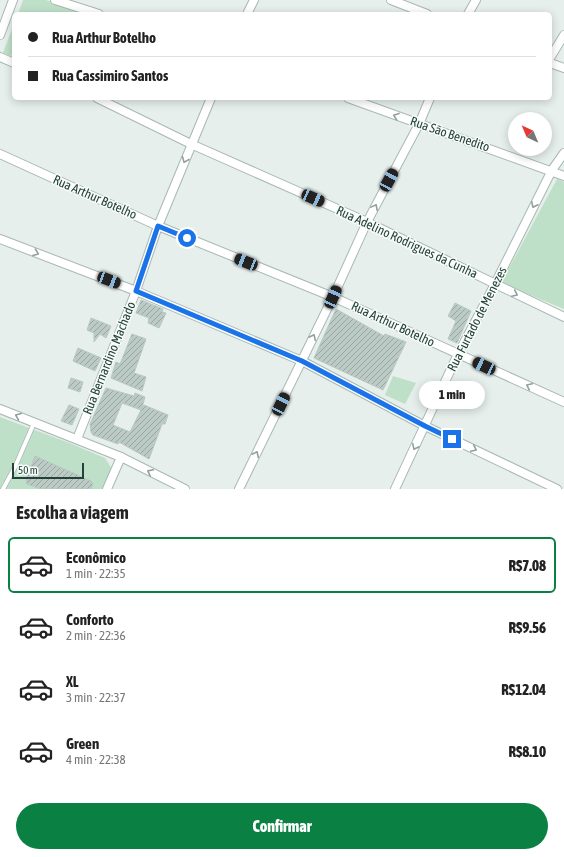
<!DOCTYPE html>
<html lang="pt">
<head>
<meta charset="utf-8">
<style>
  :root { --surface:#fff; --page:#f6f6f6; --text:#222; --muted:#767676; --line:#e0e0e0; --accent:#0b8043 }
  body { margin:0; font-family:"Asap Condensed",sans-serif; background:var(--page); color:var(--text); height:100vh; display:flex; flex-direction:column; font-size:15px; white-space:nowrap }
  * { box-sizing:border-box; margin:0 }
  p { font-size:13px; color:var(--muted) }
  .icon { flex:none; width:22px; height:22px; fill:none; stroke:currentColor; stroke-width:2; stroke-linecap:round; stroke-linejoin:round }
  .map { position:relative; height:489px; overflow:hidden }
  .panel { display:flex; flex-direction:column; background:var(--surface); flex:1 }
  .panel>* { flex:none }
  .guide { position:absolute; left:12px; top:12px; width:540px; height:88px; border-radius:6px; box-shadow:0 2px 10px #0003; display:grid; align-content:center; height:88px; padding:0 16px; background:var(--surface) }
  .needle { width:26px; rotate:316deg }
  .tools { position:absolute; left:508px; top:112px; display:grid; gap:8px }
  .tools a { display:grid; place-items:center; width:44px; height:44px; border-radius:50%; background:var(--surface); box-shadow:0 2px 10px #0003; font-size:20px }
  .scale { position:absolute; left:12px; bottom:10px; width:72px; box-sizing:border-box; padding-left:4px; border:2px solid #24423a; border-top:0; font-size:11px; line-height:14px; white-space:nowrap; color:#24423a; -webkit-text-stroke:3px #f7fbf9; paint-order:stroke }
  .end { position:absolute; width:18px; height:18px; margin:-9px; border:5px solid #1a73e8; background:#fff; box-shadow:0 0 0 2px #fff }
  .from { border-radius:50% }
  .bubble { position:absolute; height:28px; border-radius:14px; background:var(--surface); box-shadow:0 2px 10px #0003; font-size:13px; font-weight:800; line-height:28px; text-align:center }
  .car { position:absolute; width:12px; height:24px; margin:-12px -6px; border-radius:5px; box-shadow:0 0 3px 1px #0007; background:linear-gradient(#222 24%,#8ab4d8 0 40%,#222 0 76%,#8ab4d8 0 86%,#222 0) }
  .guide b { display:flex; align-items:center; gap:14px; height:38px; font-size:15px }
  .guide b+b { border-top:1px solid var(--line) }
  .guide i { width:10px; height:10px; background:var(--text) }
  ul { padding:0; list-style:none }
  li { display:flex; align-items:center; gap:12px; height:56px; margin:0 8px 6px; padding:0 8px; border:2px solid transparent; border-radius:6px }
  li div { flex:1 }
  li b { display:block; font-size:15px }
  li em { font-style:normal; font-weight:800 }
  li.selected { border-color:var(--accent) }
  li>.icon { width:36px; height:36px; stroke-width:1.5 }
  h2 { padding:0 16px; font-size:18px; line-height:48px }
  .button { display:flex; gap:8px; margin-top:auto; padding:8px 16px }
  .button a { flex:1; height:46px; border-radius:24px; background:var(--accent); color:#fff; font-size:16px; font-weight:800; line-height:46px; text-align:center }
  .map>svg:first-child { display:block }
</style>
</head>
<body>
<div class="map">
<svg width="564" height="489" viewBox="0 0 564 489">
  <defs>
    <pattern id="building-hatch" width="6" height="6" patternUnits="userSpaceOnUse"><rect width="6" height="6" fill="#bbcac4"/><path d="M-1 1l2-2M0 6l6-6M5 7l2-2" fill="none" stroke="#98a6a0"/></pattern>
  </defs>
  <rect width="100%" height="100%" fill="#e6efeb"/>
  <g fill="#bfe0c8">
    <polygon points="23,0 46,0 87,14 18,14"/>
    <polygon points="14,24 14,57 3,53"/>
    <polygon points="557,179 564,182 564,309 501,283"/>
    <polygon points="393,376 416,383 405,404 385,395"/>
    <polygon points="0,417 67,442 105,458 112,469 103,489 0,489"/>
  </g>
  <g fill="url(#building-hatch)" stroke="#b8c9c2" fill-rule="evenodd">
    <polygon points="141,300 163,309 162,312 166,313 159,328 148,323 149,318 136,313"/>
    <polygon points="455,303 471,311 457,343 448,339 456,321 448,316"/>
    <polygon points="336,309 384,336 385,334 406,342 383,390 314,358"/>
    <polygon points="91,318 111,326 106,338 100,334 94,342 94,333 87,330"/>
    <polygon points="132,334 146,339 134,373 146,377 142,391 111,378 116,362 120,364"/>
    <polygon points="78,348 101,358 95,371 73,361"/>
    <polygon points="71,378 83,382 80,392 68,388"/>
    <path d="M106,388l28,8 1,-3 10,4 -3,11 2,-3 24,10 -3,9h-3l-13,35 -30,-17 -1,2 -25,-9 -2,-3 -1,-8zM122,403l19,7 -11,22 -17,-7z"/>
    <polygon points="69,405 79,409 72,425 61,421"/>
    <polygon points="35,456 91,481 93,484 91,489 41,489 27,484 26,479"/>
  </g>
  <g fill="none" stroke-linecap="round" stroke-linejoin="round">
    <g stroke="#a8b8b2" stroke-width="5.5">
      <polyline id="lane" points="3,489 15,467 34,423"/>
    </g>
    <g stroke="#a8b8b2" stroke-width="10">
      <g id="street">
        <polyline points="55,0 99,14"/>
        <polyline points="391,0 427,14"/>
        <polyline points="247,14 254,0"/>
        <polyline points="468,14 476,0"/>
        <polyline points="0,35 13,0"/>
        <polyline points="0,57 14,63"/>
        <polyline points="550,58 564,35"/>
        <polyline points="550,63 564,68"/>
        <polyline points="97,98 191,144 367,222 564,317"/>
        <polyline points="348,98 564,176"/>
        <polyline points="0,154 158,226 333,297 564,402"/>
        <polyline points="0,239 136,291 302,361 425,426 557,489"/>
        <polyline points="0,409 121,457 185,489"/>
        <polyline points="77,439 136,291 158,226 211,98"/>
        <polyline points="107,489 121,457"/>
        <polyline points="239,489 333,297 367,222 419,124 430,98"/>
        <polyline points="395,489 458,354 495,284 552,170 564,153"/>
      </g>
    </g>
    <use href="#lane" stroke="#fff" stroke-width="4"/>
    <use href="#street" stroke="#fff" stroke-width="8"/>
  </g>
  <defs><path id="oneway-chevron" d="M-2-3.5L2.5 0L-2 3.5" fill="none" stroke-width="1.6" stroke-linecap="round" stroke-linejoin="round"/></defs>
  <g stroke="#92a09c">
    <use href="#oneway-chevron" transform="translate(396 116) rotate(-160)"/>
    <use href="#oneway-chevron" transform="translate(185 160) rotate(112)"/>
    <use href="#oneway-chevron" transform="translate(534 205) rotate(116)"/>
    <use href="#oneway-chevron" transform="translate(375 207) rotate(-62)"/>
    <use href="#oneway-chevron" transform="translate(36 253) rotate(21)"/>
    <use href="#oneway-chevron" transform="translate(515 294) rotate(25)"/>
    <use href="#oneway-chevron" transform="translate(313 337) rotate(-64)"/>
    <use href="#oneway-chevron" transform="translate(529 386) rotate(-155)"/>
    <use href="#oneway-chevron" transform="translate(18 416) rotate(-158)"/>
    <use href="#oneway-chevron" transform="translate(415 447) rotate(116)"/>
    <use href="#oneway-chevron" transform="translate(474 449) rotate(25)"/>
    <use href="#oneway-chevron" transform="translate(256 454) rotate(-64)"/>
    <use href="#oneway-chevron" transform="translate(150 472) rotate(-154)"/>
  </g>
  <g fill="none" stroke-linecap="round" stroke-linejoin="round">
    <polyline stroke="#1a73e8" stroke-width="5" points="187,238 158,226 136,291 302,361 425,426 452,439"/>
  </g>
  <g text-anchor="middle" dominant-baseline="central" stroke-width="3" stroke-linejoin="round" paint-order="stroke">
    <g font-size="13" fill="#24423a" stroke="#f7fbf9">
      <text transform="translate(450 134) rotate(19)">Rua São Benedito</text>
      <text transform="translate(95 197) rotate(24)">Rua Arthur Botelho</text>
      <text transform="translate(407 242) rotate(25)">Rua Adelino Rodrigues da Cunha</text>
      <text transform="translate(477 319) rotate(-63)">Rua Furtado de Menezes</text>
      <text transform="translate(393 324) rotate(25)">Rua Arthur Botelho</text>
      <text transform="translate(109 358) rotate(-68)">Rua Bernardino Machado</text>
    </g>
  </g>
</svg>
<div class="tools">
<a><svg class="needle" viewBox="-14 -14 28 28"><path d="M0-13l5 13h-10z" fill="#e53935"/><path d="M0 13l5-13h-10z" fill="#767676"/></svg></a>
</div>
<div class="scale">50 m</div>
<i class="end from" style="left:187px;top:238px"></i>
<i class="end" style="left:452px;top:439px"></i>
<div class="bubble" style="left:419px;top:381px;width:66px">1 min</div>
<i class="car" style="left:389px;top:180px;rotate:28deg"></i>
<i class="car" style="left:313px;top:198px;rotate:114deg"></i>
<i class="car" style="left:246px;top:262px;rotate:292deg"></i>
<i class="car" style="left:109px;top:280px;rotate:111deg"></i>
<i class="car" style="left:333px;top:297px;rotate:24deg"></i>
<i class="car" style="left:484px;top:366px;rotate:295deg"></i>
<i class="car" style="left:281px;top:404px;rotate:26deg"></i>
<div class="guide">
<b><i class="from"></i>Rua Arthur Botelho</b>
<b><i></i>Rua Cassimiro Santos</b>
</div>
</div>
<section class="panel">
<h2>Escolha a viagem</h2>
<ul>
<li class="selected"><svg class="icon" aria-label="car" viewBox="0 0 24 24"><path d="M5 17H2v-5l4-1 3-4h7l3 4 3 1v5h-3M9 17h6M6 11h13"/><circle cx="7" cy="17" r="2"/><circle cx="17" cy="17" r="2"/></svg><div><b>Econômico</b><p>1 min · 22:35</p></div><em>R$7.08</em></li>
<li><svg class="icon" aria-label="car" viewBox="0 0 24 24"><path d="M5 17H2v-5l4-1 3-4h7l3 4 3 1v5h-3M9 17h6M6 11h13"/><circle cx="7" cy="17" r="2"/><circle cx="17" cy="17" r="2"/></svg><div><b>Conforto</b><p>2 min · 22:36</p></div><em>R$9.56</em></li>
<li><svg class="icon" aria-label="car" viewBox="0 0 24 24"><path d="M5 17H2v-5l4-1 3-4h7l3 4 3 1v5h-3M9 17h6M6 11h13"/><circle cx="7" cy="17" r="2"/><circle cx="17" cy="17" r="2"/></svg><div><b>XL</b><p>3 min · 22:37</p></div><em>R$12.04</em></li>
<li><svg class="icon" aria-label="car" viewBox="0 0 24 24"><path d="M5 17H2v-5l4-1 3-4h7l3 4 3 1v5h-3M9 17h6M6 11h13"/><circle cx="7" cy="17" r="2"/><circle cx="17" cy="17" r="2"/></svg><div><b>Green</b><p>4 min · 22:38</p></div><em>R$8.10</em></li>
</ul>
<div class="button"><a>Confirmar</a></div>
</section>
</body>
</html>
